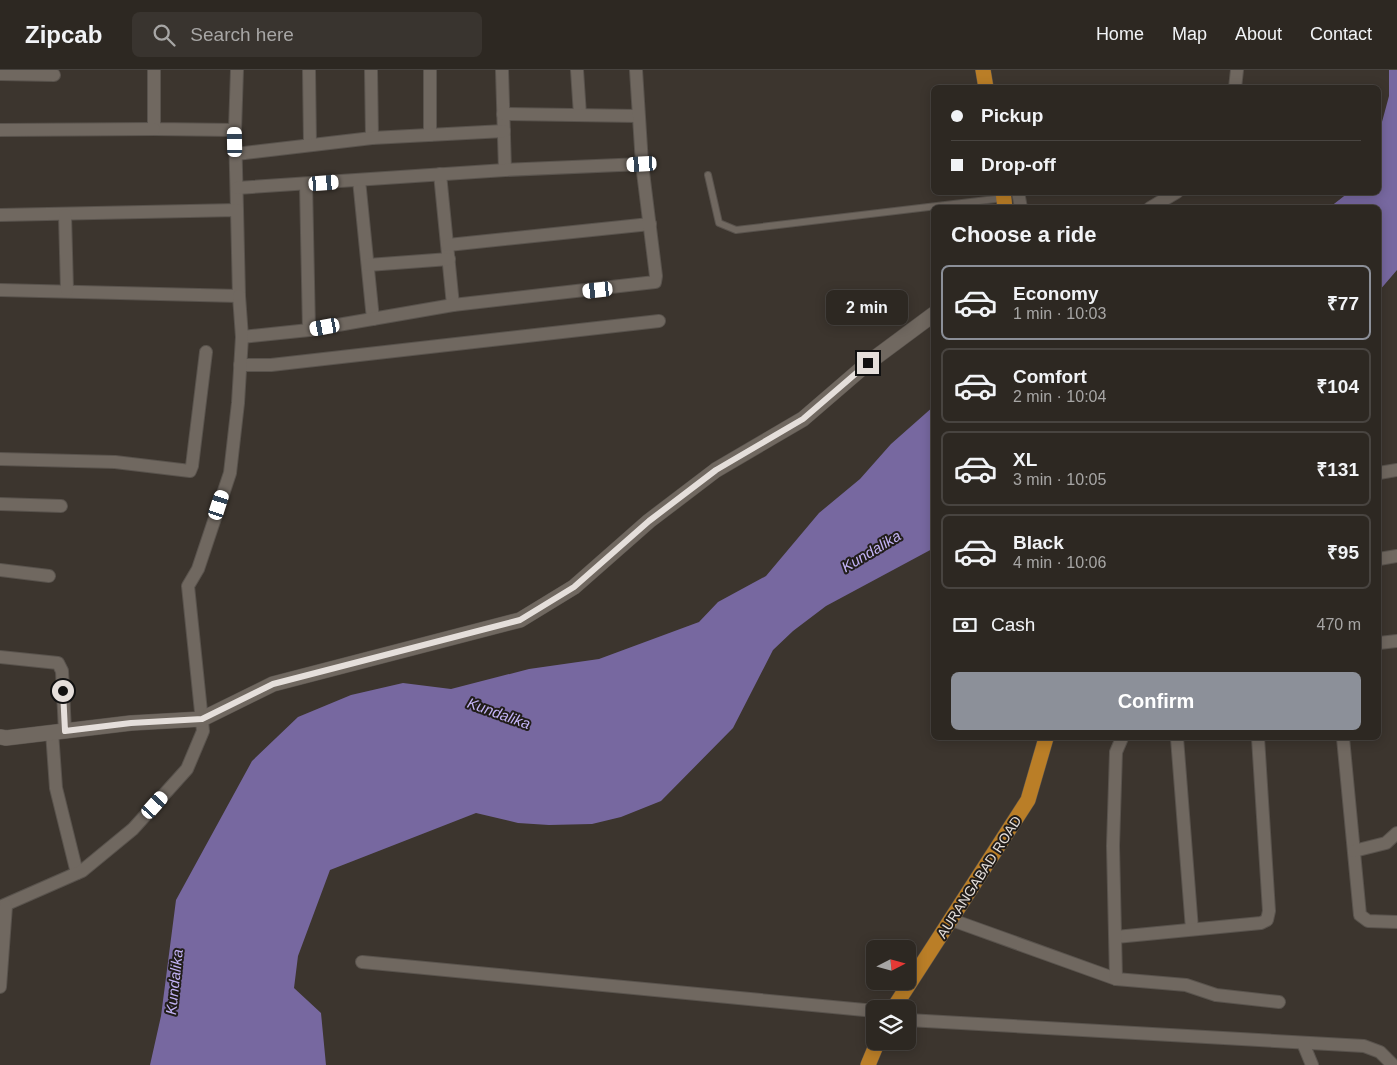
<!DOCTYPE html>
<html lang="en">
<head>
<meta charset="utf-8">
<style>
  :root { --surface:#2d2822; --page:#39342f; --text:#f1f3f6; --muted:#a7a6a5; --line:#484440; --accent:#8c9099 }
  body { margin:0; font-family:Helvetica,sans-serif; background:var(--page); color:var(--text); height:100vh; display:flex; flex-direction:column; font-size:19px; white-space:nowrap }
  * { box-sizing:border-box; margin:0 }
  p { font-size:16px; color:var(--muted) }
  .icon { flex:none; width:28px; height:28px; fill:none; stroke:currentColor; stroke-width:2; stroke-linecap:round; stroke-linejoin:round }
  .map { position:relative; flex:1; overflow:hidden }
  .side { position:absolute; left:931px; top:135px; width:450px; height:535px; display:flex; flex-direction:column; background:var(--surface); border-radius:8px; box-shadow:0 2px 12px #0003,0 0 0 1px var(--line) }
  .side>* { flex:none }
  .guide { position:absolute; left:931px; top:15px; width:450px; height:110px; border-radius:8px; box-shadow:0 2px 12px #0003,0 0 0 1px var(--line); display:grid; align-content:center; height:110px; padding:0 20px; background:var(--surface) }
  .needle { width:32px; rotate:84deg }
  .controls { position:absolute; left:866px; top:870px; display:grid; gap:10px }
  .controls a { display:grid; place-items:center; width:50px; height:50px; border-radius:8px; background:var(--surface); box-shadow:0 2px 12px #0003,0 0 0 1px var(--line); font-size:25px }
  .end { position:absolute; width:22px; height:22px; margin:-11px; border:6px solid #e5dfdb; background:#111; box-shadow:0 0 0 2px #111 }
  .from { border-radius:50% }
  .bubble { position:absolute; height:35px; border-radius:8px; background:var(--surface); box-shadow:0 2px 12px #0003,0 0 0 1px var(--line); font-size:16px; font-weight:700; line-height:35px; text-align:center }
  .car { position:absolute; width:15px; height:30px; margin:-15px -8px; border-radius:6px; box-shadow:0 0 4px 1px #0007; background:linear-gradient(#fff 24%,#345 0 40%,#fff 0 76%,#345 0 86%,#fff 0) }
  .guide b { display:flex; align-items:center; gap:18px; height:48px; font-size:19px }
  .guide b+b { border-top:1px solid var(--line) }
  .guide i { width:12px; height:12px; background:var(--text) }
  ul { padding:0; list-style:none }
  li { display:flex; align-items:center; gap:15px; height:75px; margin:0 10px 8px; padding:0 10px; border:2px solid var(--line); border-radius:8px }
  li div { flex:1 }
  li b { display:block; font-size:19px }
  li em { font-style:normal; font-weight:700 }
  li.on { border-color:var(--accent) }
  li>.icon { width:45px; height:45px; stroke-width:1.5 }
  h2 { padding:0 20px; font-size:22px; line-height:60px }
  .pay { display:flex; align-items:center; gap:12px; height:55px; padding:0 20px; font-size:19px }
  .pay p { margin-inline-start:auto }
  .primary-button { display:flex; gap:10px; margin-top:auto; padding:10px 20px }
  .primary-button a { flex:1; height:58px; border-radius:8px; background:var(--accent); color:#fff; font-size:20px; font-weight:700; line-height:58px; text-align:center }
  header { display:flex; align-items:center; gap:30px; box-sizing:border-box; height:70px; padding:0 25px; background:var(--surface); border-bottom:1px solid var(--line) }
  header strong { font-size:24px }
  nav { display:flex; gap:28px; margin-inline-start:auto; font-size:18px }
  .search { width:350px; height:45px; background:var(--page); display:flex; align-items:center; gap:12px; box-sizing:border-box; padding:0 18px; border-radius:8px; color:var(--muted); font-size:19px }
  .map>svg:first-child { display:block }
</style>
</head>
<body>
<header>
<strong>Zipcab</strong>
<div class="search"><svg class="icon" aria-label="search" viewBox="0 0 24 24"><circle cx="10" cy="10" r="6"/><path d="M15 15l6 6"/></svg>Search here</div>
<nav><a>Home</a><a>Map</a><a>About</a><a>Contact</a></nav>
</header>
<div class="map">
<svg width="1397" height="995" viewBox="0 0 1397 995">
  <rect width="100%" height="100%" fill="#3c352e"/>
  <g fill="#7768a0">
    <polygon points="1389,0 1397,0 1397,200 1379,221 1379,138 1330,137 1348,123 1379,122 1379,63 1389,26"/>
    <polygon points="934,336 934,478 826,536 793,561 773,580 733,658 661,731 621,747 592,754 549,755 518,753 476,743 330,800 298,886 294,918 321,943 326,995 150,995 161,946 176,830 252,691 298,647 351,625 403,613 451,619 529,599 599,589 699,552 718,532 766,506 819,443 860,409 891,374"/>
  </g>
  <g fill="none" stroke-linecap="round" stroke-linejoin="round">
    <g stroke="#59534d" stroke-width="8">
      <polyline id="lane" points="708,105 719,153 736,160 1004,128"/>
    </g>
    <g stroke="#59534d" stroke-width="14">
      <g id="street">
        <polyline points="154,0 154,59 235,60 237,140"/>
        <polyline points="309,0 310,75"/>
        <polyline points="371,0 372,68"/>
        <polyline points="502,0 505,100"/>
        <polyline points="577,0 580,45"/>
        <polyline points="0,4 54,5"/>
        <polyline points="1235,18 1237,0"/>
        <polyline points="503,44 638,46"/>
        <polyline points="0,60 154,59"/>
        <polyline points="235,60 237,0"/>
        <polyline points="430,65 430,0"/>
        <polyline points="236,84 372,68 504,61"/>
        <polyline points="440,104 453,235"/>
        <polyline points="359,110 373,249"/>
        <polyline points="306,114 309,260"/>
        <polyline points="237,118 505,100 642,94"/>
        <polyline points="1018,122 1021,138"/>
        <polyline points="1150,138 1177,122"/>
        <polyline points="0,145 237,140 239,226 0,220"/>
        <polyline points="65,145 67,220"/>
        <polyline points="448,175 650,154"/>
        <polyline points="368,195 449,189"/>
        <polyline points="242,267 309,260 453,235 655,212 656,206 642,94 636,0"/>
        <polyline points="240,295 271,295 659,251"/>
        <polyline points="0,389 115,392 190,401 192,396 206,282"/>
        <polyline points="1379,403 1397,400"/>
        <polyline points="0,434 61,436"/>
        <polyline points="1379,489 1397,486"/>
        <polyline points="0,500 49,506"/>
        <polyline points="1379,573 1397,571"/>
        <polyline points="0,587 58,593 62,601 65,661"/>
        <polyline points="52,662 56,718 77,803"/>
        <polyline points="1177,668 1192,859"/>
        <polyline points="1343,668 1360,845 1368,851 1397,852"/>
        <polyline points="1354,781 1386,773 1397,763"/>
        <polyline points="0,837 82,801 133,759 187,699 203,661 188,516 198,499 230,403 238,333 242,267 239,226"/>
        <polyline points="952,850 1116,909 1186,915 1216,925 1279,932"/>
        <polyline points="1116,867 1261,853 1267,850 1269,841 1258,668"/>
        <polyline points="362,892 875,941"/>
        <polyline points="1116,909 1113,776 1116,682 1122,668"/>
        <polyline points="0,917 6,836"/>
        <polyline points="908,950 1364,976 1380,982 1393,995"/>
        <polyline points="1303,973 1312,995"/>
      </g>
    </g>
    <g stroke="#59534d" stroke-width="16">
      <polyline id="secondary" points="0,667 6,668 131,653 202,649 273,614 520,550 574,517 649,451 716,400 803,349 868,293 934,244"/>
    </g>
    <g stroke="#59534d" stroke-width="16">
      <g id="primary">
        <polyline points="983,0 986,18"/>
        <polyline points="1003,122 1005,138"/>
        <polyline points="893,939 1028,730 1046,668"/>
        <polyline points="868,995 878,971"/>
      </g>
    </g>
    <use href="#lane" stroke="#706860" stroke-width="6"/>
    <use href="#street" stroke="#706860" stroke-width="12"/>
    <use href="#secondary" stroke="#706860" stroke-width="15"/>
    <use href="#primary" stroke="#ba7e27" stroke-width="15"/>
  </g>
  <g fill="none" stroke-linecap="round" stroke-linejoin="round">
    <polyline stroke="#e5dfdb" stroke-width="6" points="63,621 65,661 131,653 202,649 273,614 520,550 574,517 649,451 716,400 803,349 868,293"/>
  </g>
  <g text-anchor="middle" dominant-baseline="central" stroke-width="4" stroke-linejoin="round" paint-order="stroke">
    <g font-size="14" fill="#e5dfdb" stroke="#211d1a">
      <text transform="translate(979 807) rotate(-57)">AURANGABAD ROAD</text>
    </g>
    <g font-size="15" font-style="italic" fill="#c3b3f5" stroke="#211d1a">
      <text transform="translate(871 481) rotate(-31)">Kundalika</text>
      <text transform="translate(499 643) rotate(20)">Kundalika</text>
      <text transform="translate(174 912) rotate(-84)">Kundalika</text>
    </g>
  </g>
</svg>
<div class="controls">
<a><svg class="needle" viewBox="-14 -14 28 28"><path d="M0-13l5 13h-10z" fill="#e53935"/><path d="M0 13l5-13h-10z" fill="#a7a6a5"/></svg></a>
<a><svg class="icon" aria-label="layers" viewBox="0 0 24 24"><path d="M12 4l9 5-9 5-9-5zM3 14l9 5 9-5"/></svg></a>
</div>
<i class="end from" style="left:63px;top:621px"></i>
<i class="end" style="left:868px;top:293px"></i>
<div class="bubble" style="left:826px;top:220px;width:82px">2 min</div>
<i class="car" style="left:235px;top:72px;rotate:359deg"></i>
<i class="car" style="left:642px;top:94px;rotate:267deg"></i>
<i class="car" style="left:324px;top:113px;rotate:86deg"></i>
<i class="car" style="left:598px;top:220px;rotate:264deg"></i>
<i class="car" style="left:325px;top:257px;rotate:260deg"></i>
<i class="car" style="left:219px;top:435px;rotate:18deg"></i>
<i class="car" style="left:155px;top:735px;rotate:42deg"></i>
<div class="guide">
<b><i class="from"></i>Pickup</b>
<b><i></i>Drop-off</b>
</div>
<section class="side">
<h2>Choose a ride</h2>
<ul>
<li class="on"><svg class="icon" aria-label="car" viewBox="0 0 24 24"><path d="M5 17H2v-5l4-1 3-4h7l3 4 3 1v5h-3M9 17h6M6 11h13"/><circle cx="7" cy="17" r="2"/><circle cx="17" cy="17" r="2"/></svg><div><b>Economy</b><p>1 min · 10:03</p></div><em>₹77</em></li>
<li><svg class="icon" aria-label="car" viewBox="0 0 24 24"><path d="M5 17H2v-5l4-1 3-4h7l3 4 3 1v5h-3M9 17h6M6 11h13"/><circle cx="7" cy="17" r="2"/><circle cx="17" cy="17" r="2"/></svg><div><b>Comfort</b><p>2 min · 10:04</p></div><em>₹104</em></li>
<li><svg class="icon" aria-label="car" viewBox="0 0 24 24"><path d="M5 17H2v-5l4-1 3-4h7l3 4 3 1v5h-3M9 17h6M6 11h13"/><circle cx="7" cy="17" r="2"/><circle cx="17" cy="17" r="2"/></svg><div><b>XL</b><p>3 min · 10:05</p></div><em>₹131</em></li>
<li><svg class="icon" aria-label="car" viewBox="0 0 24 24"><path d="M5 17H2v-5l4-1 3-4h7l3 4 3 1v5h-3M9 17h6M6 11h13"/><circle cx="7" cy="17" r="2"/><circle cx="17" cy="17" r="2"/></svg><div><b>Black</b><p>4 min · 10:06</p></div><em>₹95</em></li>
</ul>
<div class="pay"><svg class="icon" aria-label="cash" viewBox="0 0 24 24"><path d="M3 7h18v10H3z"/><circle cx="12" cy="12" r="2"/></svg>Cash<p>470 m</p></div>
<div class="primary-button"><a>Confirm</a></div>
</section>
</div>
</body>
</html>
